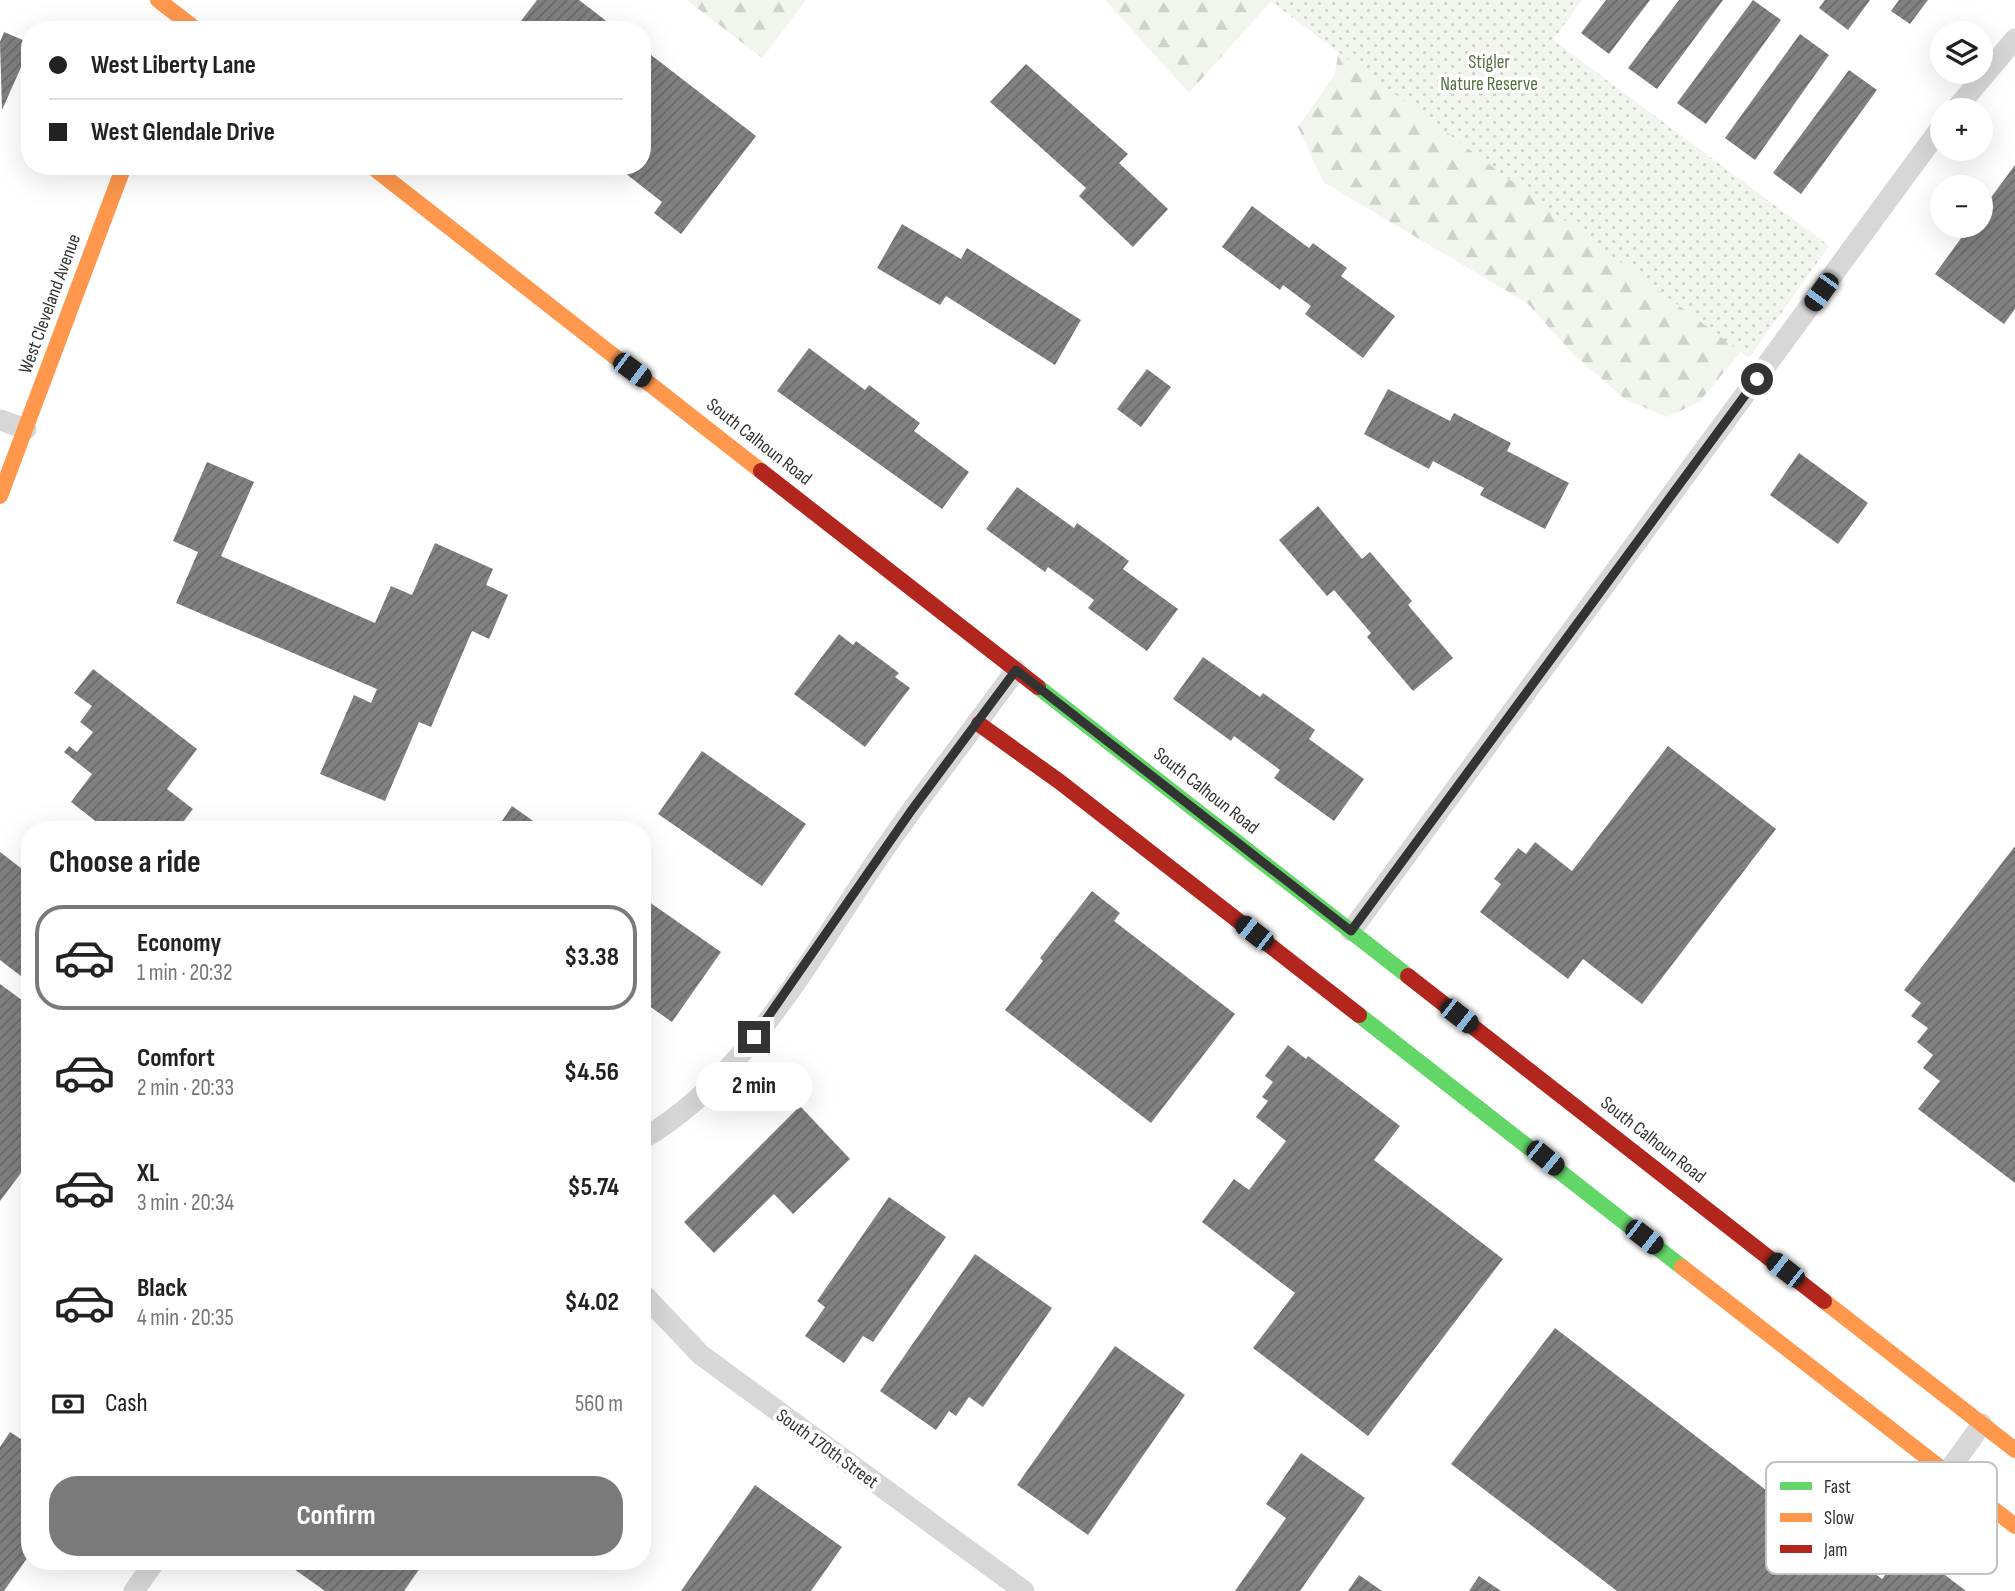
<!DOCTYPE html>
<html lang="en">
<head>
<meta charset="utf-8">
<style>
  :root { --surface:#fff; --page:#f2f2f2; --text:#222; --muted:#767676; --line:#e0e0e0; --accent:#7a7a7a }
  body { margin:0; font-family:"Sofia Sans Condensed",sans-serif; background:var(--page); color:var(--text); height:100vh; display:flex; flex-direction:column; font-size:26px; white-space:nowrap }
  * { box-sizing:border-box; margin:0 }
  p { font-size:23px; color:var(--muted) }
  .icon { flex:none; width:38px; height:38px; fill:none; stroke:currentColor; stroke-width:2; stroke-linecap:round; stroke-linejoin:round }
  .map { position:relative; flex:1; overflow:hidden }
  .sheet { position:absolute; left:21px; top:821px; width:630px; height:749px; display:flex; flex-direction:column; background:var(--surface); border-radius:28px; box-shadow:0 7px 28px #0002 }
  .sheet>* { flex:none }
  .guide { position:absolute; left:21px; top:21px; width:630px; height:154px; border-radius:28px; box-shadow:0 7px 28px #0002; display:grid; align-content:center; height:154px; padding:0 28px; background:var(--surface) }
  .controls { position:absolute; left:1930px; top:21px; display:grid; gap:14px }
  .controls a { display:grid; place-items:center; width:63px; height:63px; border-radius:50%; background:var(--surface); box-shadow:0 7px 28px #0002; font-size:35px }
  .end { position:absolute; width:32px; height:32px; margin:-16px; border:9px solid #333; background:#fff; box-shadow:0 0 0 4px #fff }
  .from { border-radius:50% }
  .bubble { position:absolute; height:49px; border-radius:24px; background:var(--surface); box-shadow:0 7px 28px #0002; font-size:23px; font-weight:700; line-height:49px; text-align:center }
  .car { position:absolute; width:21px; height:42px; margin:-21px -10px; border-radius:9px; box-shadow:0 0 5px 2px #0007; background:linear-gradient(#222 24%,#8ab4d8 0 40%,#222 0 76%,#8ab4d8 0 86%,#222 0) }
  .guide b { display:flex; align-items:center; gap:24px; height:66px; font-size:26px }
  .guide b+b { border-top:2px solid var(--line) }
  .guide i { width:18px; height:18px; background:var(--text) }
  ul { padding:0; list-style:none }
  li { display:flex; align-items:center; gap:21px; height:105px; margin:0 14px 10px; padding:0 14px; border:4px solid transparent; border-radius:28px }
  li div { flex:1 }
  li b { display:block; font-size:26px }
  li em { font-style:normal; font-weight:700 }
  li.current { border-color:var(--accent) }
  li>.icon { width:63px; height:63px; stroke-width:1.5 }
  h2 { padding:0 28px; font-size:32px; line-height:84px }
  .pay { display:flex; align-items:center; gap:18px; height:77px; padding:0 28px; font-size:26px }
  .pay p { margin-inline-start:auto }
  .cta { display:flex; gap:14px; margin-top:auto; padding:14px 28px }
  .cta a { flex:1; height:80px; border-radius:28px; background:var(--accent); color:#fff; font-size:28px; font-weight:700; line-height:80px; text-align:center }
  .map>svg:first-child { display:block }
</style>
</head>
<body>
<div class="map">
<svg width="2015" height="1591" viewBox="0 0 2015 1591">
  <defs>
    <pattern id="forest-firs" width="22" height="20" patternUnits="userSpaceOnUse" patternTransform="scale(1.75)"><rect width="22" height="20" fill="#f1f5ed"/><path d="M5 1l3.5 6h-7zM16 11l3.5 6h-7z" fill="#cfd2cc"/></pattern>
    <pattern id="park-dots" width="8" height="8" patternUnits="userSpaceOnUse" patternTransform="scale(1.75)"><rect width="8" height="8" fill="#f1f5ed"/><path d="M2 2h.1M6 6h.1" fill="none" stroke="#cfd2cc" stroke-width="1.8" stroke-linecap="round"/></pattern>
    <pattern id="building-hatch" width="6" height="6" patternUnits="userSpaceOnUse" patternTransform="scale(1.75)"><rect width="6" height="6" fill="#818181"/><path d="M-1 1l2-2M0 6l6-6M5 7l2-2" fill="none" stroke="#6a6a6a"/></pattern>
  </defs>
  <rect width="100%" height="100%" fill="#fff"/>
  <g fill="url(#forest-firs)">
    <polygon points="687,0 806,0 762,58"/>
    <polygon points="1105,0 1272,0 1189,93"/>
    <polygon points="1346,0 1582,0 1553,40 1829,246 1699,402 1667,417 1625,399 1573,354 1527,303 1323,182 1298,127 1335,74"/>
  </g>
  <polygon fill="url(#park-dots)" points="1269,0 1582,0 1553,40 1829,246 1749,358"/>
  <g fill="url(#building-hatch)">
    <polygon points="537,0 579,0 618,30 514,30"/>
    <polygon points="1606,0 1650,0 1609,54 1581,33"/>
    <polygon points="1679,0 1723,0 1657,89 1628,68"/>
    <polygon points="1753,0 1781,20 1706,124 1677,103"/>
    <polygon points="1825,0 1870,0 1848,30 1819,8"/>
    <polygon points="1899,0 1928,0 1910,24 1891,11"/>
    <polygon points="4,32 30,43 30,47 2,110 0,42"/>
    <polygon points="1800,34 1829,55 1755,160 1725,138"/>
    <polygon points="642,48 756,136 681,234 654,213 662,202 616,166 642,166"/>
    <polygon points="1026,64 1128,154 1119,163 1168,209 1133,247 1079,196 1086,188 990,102"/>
    <polygon points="1849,70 1877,90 1801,194 1773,173"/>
    <polygon points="2015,165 2015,309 2004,324 1935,274 1970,226 1981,226 1981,211"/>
    <polygon points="1252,206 1309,248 1313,243 1347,268 1341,276 1395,316 1363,358 1305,314 1311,306 1283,285 1280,290 1222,247"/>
    <polygon points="902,224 961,259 967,248 1081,320 1055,365 946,296 940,305 877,268"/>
    <polygon points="809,348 865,390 869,385 920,423 914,431 969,472 942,509 777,391"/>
    <polygon points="1147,369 1171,387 1141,427 1117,409"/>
    <polygon points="1388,389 1450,421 1454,413 1511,443 1507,451 1569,483 1545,529 1480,495 1484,488 1433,461 1429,469 1364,434"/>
    <polygon points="1799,453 1868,503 1838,544 1770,495"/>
    <polygon points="207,462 254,482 221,556 375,623 391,586 412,595 435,543 493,569 486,585 508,595 489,639 472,631 431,727 419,722 385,801 320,774 354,695 371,703 377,689 176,603 198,552 173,541"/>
    <polygon points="1017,487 1074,528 1077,523 1129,561 1123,569 1178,609 1147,651 1088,608 1094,600 1048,567 1045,572 986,529"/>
    <polygon points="1318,506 1362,559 1370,552 1412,601 1408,605 1453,658 1413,691 1367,637 1371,633 1334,590 1327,596 1279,540"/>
    <polygon points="839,634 853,645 856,641 899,673 895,677 910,688 865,747 794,694"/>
    <polygon points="1203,657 1260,697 1263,693 1315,730 1309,739 1364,779 1334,821 1274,778 1280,770 1234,736 1231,741 1173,699"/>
    <polygon points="93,669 197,749 167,789 193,809 177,830 107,830 71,802 92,774 64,752 69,746 77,752 93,732 80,722 92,706 74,693"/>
    <polygon points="1668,746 1776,829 1642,1004 1583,959 1568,979 1480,912 1501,884 1494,879 1518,848 1526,854 1535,842 1572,871"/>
    <polygon points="702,751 806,824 762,886 658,814"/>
    <polygon points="512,806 546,830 496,830"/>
    <polygon points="2015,846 2015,1183 1918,1109 1940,1081 1923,1068 1933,1055 1917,1042 1928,1028 1911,1016 1921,1003 1904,990"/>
    <polygon points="0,852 30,875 30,983 0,960"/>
    <polygon points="1092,891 1120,913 1114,921 1235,1014 1151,1123 1005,1010 1043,961 1040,958"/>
    <polygon points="642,897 721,952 672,1022 642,1001"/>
    <polygon points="0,984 30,1006 30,1161 0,1201"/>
    <polygon points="1288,1045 1306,1059 1308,1056 1400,1126 1374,1160 1503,1259 1368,1436 1253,1348 1295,1293 1202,1222 1234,1179 1249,1190 1286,1141 1256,1117 1268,1101 1262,1097 1273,1082 1265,1076"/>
    <polygon points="800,1106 850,1159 793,1214 774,1194 714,1253 684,1222"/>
    <polygon points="889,1197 946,1237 873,1342 863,1336 844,1363 805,1336 825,1307 817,1301"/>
    <polygon points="975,1254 1052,1308 983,1407 969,1397 956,1416 949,1411 936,1430 880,1391"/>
    <polygon points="1555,1328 1882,1579 1907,1546 1966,1591 1617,1591 1451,1464"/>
    <polygon points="1115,1346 1185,1395 1088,1535 1017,1485"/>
    <polygon points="10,1432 30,1445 30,1554 4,1591 0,1591 0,1447"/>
    <polygon points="1301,1453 1365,1498 1300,1591 1235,1591 1286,1518 1266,1504"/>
    <polygon points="755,1485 842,1547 811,1591 681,1591"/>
    <polygon points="300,1561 425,1561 404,1591 325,1591 294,1569"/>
    <polygon points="1359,1575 1382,1591 1348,1591"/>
    <polygon points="1479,1576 1501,1591 1469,1591"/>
  </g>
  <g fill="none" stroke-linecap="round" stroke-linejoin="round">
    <g stroke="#d7d7d7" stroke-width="21">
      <polyline points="1955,110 2015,39"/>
      <polyline points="0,420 26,429"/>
      <polyline points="1351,931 1942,126"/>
      <path d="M642,1139c102,-57 174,-190 239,-285 43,-63 91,-123 135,-184"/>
      <polyline points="642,1293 701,1355 1024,1591"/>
      <polyline points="1947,1473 1982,1424"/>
      <polyline points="134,1591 155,1561"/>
    </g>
    <g stroke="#63d668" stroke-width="16">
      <polyline points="1038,687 1408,976"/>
      <polyline points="1359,1015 1682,1267"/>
    </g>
    <g stroke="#ff974d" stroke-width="16">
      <polyline points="158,0 197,30"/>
      <polyline points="371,166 761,471"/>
      <polyline points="0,496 124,166"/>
      <polyline points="1682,1267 2015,1526"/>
      <polyline points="1824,1301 2015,1450"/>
    </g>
    <g stroke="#b3261e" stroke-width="16">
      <polyline points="761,471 1038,687"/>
      <polyline points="979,724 1060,782 1359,1015"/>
      <polyline points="1408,976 1824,1301"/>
    </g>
  </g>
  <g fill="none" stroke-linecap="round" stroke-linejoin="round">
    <polyline stroke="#333" stroke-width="9" points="754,1037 911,811 1016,670 1351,931 1757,379"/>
  </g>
  <g text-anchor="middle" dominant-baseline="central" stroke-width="7" stroke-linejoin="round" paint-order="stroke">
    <g font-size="19" fill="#56703f" stroke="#fff">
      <text x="1489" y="62">Stigler<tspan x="1489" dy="22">Nature Reserve</tspan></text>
    </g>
    <g font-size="19" fill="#333" stroke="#fff">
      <text transform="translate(50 304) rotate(-70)">West Cleveland Avenue</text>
      <text transform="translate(759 442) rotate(38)">South Calhoun Road</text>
      <text transform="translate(1206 791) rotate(38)">South Calhoun Road</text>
      <text transform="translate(1653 1140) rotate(38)">South Calhoun Road</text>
      <text transform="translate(827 1449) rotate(36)">South 170th Street</text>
    </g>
  </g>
  <rect x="1766" y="1462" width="231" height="112" rx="10" fill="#fff" stroke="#c2c2c2" stroke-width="2"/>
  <rect x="1780" y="1482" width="32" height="8" fill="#63d668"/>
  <rect x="1780" y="1513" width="32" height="9" fill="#ff974d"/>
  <rect x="1780" y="1545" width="32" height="8" fill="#b3261e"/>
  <g font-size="19" fill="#333">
    <text x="1824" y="1493">Fast</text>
    <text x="1824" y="1524">Slow</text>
    <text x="1824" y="1556">Jam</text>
  </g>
</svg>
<div class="controls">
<a><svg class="icon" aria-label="layers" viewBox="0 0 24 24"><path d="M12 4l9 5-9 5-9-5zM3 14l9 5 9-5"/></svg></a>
<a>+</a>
<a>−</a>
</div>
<i class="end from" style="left:1757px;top:379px"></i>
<i class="end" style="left:754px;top:1037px"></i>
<div class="bubble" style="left:696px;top:1062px;width:116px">2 min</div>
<i class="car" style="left:1821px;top:292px;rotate:216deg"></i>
<i class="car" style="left:632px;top:370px;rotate:127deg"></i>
<i class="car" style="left:1254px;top:933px;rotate:308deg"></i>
<i class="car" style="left:1459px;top:1016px;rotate:128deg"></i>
<i class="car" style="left:1545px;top:1158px;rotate:129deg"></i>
<i class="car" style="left:1644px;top:1237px;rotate:128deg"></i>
<i class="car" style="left:1785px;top:1270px;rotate:308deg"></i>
<div class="guide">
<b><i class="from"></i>West Liberty Lane</b>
<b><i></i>West Glendale Drive</b>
</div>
<section class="sheet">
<h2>Choose a ride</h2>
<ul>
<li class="current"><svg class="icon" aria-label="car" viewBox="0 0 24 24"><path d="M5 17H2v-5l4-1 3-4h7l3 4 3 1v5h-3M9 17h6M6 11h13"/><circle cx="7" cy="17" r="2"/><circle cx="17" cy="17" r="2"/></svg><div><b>Economy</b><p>1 min · 20:32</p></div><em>$3.38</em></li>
<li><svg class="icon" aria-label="car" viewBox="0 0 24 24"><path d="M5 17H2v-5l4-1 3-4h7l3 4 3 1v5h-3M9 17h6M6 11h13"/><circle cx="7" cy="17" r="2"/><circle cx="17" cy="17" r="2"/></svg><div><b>Comfort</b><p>2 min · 20:33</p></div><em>$4.56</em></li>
<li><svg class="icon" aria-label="car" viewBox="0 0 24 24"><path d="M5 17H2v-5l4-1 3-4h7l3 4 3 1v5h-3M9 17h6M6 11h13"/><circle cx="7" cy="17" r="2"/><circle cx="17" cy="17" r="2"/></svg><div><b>XL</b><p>3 min · 20:34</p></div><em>$5.74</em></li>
<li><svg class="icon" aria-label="car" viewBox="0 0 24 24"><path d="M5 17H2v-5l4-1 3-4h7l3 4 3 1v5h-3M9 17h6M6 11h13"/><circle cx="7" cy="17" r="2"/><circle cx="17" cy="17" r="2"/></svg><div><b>Black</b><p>4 min · 20:35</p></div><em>$4.02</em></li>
</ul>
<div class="pay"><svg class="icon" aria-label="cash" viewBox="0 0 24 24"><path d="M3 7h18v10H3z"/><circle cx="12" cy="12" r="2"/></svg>Cash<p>560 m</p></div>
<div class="cta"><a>Confirm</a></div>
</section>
</div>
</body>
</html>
